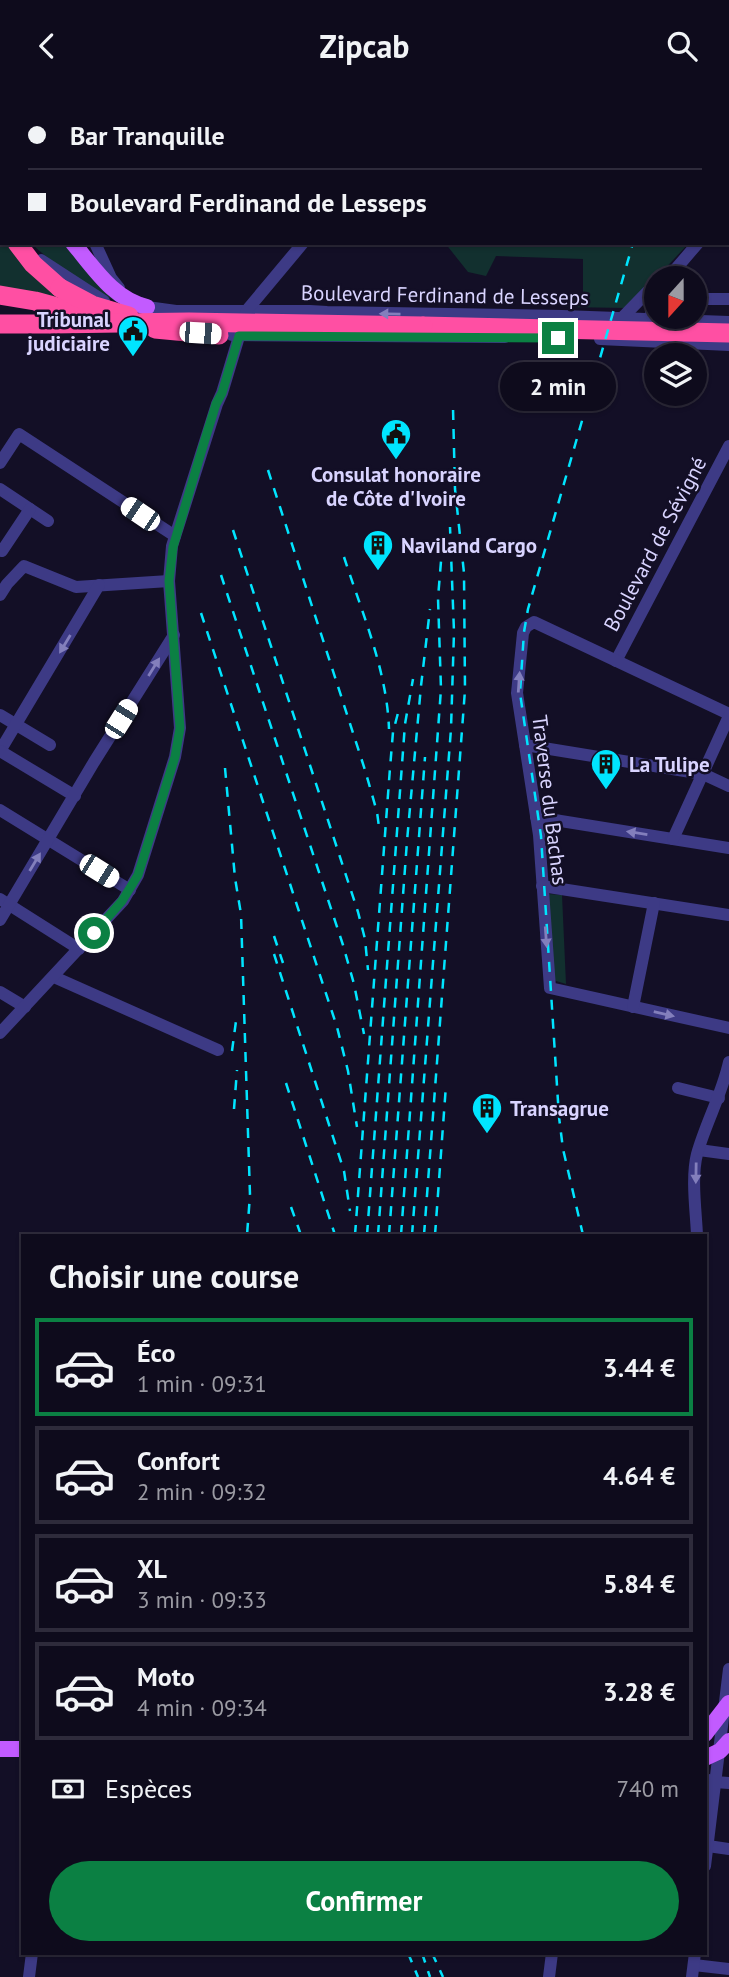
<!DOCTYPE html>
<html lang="fr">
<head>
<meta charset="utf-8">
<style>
  :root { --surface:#0e0b1c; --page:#1c1929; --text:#f1f3f6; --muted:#9b9ba3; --line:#2e2b3b; --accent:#0b8043 }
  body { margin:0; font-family:"PT Sans",sans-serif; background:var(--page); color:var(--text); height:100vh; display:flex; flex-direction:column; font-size:26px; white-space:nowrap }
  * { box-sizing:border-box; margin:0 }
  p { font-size:23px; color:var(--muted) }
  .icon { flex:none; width:38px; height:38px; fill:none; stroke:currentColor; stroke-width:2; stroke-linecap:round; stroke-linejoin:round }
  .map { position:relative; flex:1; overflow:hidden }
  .panel { position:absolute; left:21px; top:1143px; width:686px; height:721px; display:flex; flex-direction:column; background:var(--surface); border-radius:0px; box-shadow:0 2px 5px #0004,0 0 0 2px var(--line) }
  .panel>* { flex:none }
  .guide { position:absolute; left:0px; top:0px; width:730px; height:154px; box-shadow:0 2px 5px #0004,0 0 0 2px var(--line); display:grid; align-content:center; height:154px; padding:0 28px; background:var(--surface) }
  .needle { width:46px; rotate:201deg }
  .controls { position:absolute; left:644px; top:175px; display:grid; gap:14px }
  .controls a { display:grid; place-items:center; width:63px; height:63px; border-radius:50%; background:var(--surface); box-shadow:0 2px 5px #0004,0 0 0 2px var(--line); font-size:35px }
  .end { position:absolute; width:32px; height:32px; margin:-16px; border:9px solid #0b8043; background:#fff; box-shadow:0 0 0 4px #fff }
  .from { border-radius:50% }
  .bubble { position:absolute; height:49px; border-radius:24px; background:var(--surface); box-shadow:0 2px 5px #0004,0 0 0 2px var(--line); font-size:23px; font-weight:700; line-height:49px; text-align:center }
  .car { position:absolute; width:21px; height:42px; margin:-21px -10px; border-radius:9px; box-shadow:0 0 5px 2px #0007; background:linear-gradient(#fff 24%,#345 0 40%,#fff 0 76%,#345 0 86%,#fff 0) }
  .guide b { display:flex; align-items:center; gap:24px; height:66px; font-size:26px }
  .guide b+b { border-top:2px solid var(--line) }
  .guide i { width:18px; height:18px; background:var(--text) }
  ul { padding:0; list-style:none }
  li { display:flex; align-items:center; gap:21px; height:98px; margin:0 14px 10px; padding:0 14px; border:4px solid var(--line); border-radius:0px }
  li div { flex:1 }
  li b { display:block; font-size:26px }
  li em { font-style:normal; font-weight:700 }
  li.selected { border-color:var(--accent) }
  li>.icon { width:63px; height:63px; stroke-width:1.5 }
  h2 { padding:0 28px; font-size:32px; line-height:84px }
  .pay { display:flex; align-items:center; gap:18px; height:77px; padding:0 28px; font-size:26px }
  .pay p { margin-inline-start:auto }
  .button { display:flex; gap:14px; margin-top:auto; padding:14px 28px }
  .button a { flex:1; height:80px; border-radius:42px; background:var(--accent); color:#fff; font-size:28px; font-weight:700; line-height:80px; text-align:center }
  header { display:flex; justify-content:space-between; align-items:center; height:91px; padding:0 28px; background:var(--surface); font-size:32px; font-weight:700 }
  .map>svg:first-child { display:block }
</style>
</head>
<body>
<header><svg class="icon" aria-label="back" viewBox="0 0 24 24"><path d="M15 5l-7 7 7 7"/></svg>Zipcab<svg class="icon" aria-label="search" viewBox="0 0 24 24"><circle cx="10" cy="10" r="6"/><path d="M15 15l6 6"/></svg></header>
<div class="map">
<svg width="729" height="1886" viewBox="0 0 729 1886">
  <rect width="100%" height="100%" fill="#130f26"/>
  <g fill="#12302f">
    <polygon points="2,146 2,152 9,152 57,206 0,201 0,148"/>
    <path d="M31,152h37l53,61c-32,-17 -64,-36 -90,-61z"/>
    <polygon points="445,152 689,152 628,217 564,216 565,203 583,203 583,168 496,165 486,185 468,181"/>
    <polygon points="548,803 562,804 566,893 553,889"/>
  </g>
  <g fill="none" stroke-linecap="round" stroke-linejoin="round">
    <g stroke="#3d3a85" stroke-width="12">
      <polyline points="25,0 25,2"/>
      <polyline points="345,2 346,0"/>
      <polyline points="398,2 400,0"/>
      <polyline points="460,2 462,0"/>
      <polyline points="728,121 729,120"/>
      <polyline points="95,152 111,187 119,197"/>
      <polyline points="41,169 104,210"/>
      <polyline points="668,187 698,152"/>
      <polyline points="695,208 729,208"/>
      <polyline points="140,212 147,216 176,220 310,220 327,221 562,225 729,231"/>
      <polyline points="621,228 656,192"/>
      <polyline points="654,230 651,220 656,204"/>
      <polyline points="232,244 505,246"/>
      <polyline points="600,248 729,254"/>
      <polyline points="0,372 19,343 175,445"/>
      <polyline points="0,398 48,430"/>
      <polyline points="2,460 30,418"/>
      <polyline points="0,504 7,493 24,475 76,496 169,490"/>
      <polyline points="616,570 729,355"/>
      <polyline points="729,623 534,531 526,536 523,542 517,602 539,744 550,897 729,937"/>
      <polyline points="0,624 50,654"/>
      <polyline points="525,654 703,683 729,695"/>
      <polyline points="0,660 99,494"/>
      <polyline points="0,660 75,705"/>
      <polyline points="0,719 130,799"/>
      <polyline points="536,726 729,757"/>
      <polyline points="673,748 729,625"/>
      <polyline points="542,795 729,824"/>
      <polyline points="0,808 79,858"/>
      <polyline points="0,829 94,671 174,544"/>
      <polyline points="54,886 218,959"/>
      <polyline points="0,901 25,916"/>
      <polyline points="633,916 654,812"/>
      <polyline points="0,942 123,810 138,784 175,666 180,637 169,490 172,455 217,313 222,302 247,219 303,152"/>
      <polyline points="678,997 719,1007"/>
      <polyline points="699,1059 729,1063"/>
      <path d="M697,1144c-1,-24 -6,-57 0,-81 9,-32 25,-60 32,-92"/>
      <polyline points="705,1688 715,1691 729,1692"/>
      <polyline points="708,1755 729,1758"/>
      <polyline points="705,1775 729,1578"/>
      <polyline points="694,1874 729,1878"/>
      <polyline points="29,1886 32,1862"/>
      <polyline points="549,1886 552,1862"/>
      <polyline points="692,1886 695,1862"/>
    </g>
    <g stroke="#c25bff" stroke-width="16">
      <polyline points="0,110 2,116"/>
      <path d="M73,152c21,25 41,57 74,64"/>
      <polyline points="705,1643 729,1612"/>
      <polyline points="0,1658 23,1658"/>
      <polyline points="705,1667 720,1660 729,1650"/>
    </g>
    <g stroke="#ff4fa3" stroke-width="19">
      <polyline points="13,2 14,0"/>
      <polyline points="0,25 2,22"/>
      <polyline points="0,136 2,133"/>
      <polyline points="17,152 33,173 60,197"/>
      <polyline points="0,204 35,210 108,230"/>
      <polyline points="0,233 52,233"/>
      <polyline points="423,235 729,242"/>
      <polyline points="155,238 219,244"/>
    </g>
    <g stroke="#00e5ff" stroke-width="2.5" stroke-dasharray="10 9" stroke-linecap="butt">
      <polyline points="268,379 365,679 377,721 379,736"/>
      <polyline points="233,439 358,821 365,848 368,879"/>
      <path d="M344,466c18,56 43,113 45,172"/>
      <polyline points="221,484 343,854 354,893 364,943"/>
      <polyline points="201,522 337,936 348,980 357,1036"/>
      <polyline points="225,677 235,787 241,823 250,1104 247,1144"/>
      <polyline points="274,845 283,872"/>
      <polyline points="274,863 344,1080 350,1120"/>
      <polyline points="232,960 236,930"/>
      <polyline points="286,992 335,1144"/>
      <polyline points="234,1018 237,979"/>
      <polyline points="291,1116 301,1144"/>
      <polyline points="355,1144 390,677 393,641 398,622"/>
      <polyline points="367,1144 405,633 413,588"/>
      <polyline points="378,1144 407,750 421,595 430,518"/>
      <polyline points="389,1144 425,666"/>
      <polyline points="401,1144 441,598 438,507 443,446"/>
      <polyline points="412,1144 451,638 454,541 450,436"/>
      <polyline points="424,1144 465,599 464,482 455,398 453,317"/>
      <polyline points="435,1144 446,994"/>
      <polyline points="583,1144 563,1058 559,1026 541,745 520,602 524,541 528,518 633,152"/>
      <polyline points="408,1862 418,1886"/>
      <polyline points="422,1862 430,1886"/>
      <polyline points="432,1862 443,1886"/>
    </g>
    <g stroke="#ff4fa3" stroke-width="19">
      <polyline points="60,197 92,214 129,225"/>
      <polyline points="52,233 189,231 423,235"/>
    </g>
  </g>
  <defs><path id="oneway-solid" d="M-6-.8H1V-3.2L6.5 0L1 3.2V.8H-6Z" transform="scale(1.75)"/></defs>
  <g fill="#837fbc">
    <use href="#oneway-solid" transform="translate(390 223) rotate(-179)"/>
    <use href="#oneway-solid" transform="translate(65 553) rotate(121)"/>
    <use href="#oneway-solid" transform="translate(154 576) rotate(-58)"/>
    <use href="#oneway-solid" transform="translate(519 591) rotate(-86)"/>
    <use href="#oneway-solid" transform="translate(637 742) rotate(-171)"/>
    <use href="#oneway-solid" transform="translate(35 771) rotate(-59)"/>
    <use href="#oneway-solid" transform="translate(546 846) rotate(86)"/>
    <use href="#oneway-solid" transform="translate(664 923) rotate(13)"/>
    <use href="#oneway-solid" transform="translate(696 1082) rotate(91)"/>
  </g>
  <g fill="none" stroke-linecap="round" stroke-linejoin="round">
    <polyline stroke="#0b8043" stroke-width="9" points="94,842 122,810 138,784 175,666 180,637 169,490 173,456 203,355 216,313 222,302 239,245 558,247"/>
  </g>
  <defs>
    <g id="civic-pin" transform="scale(1.575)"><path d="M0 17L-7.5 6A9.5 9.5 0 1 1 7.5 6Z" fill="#00e5ff" stroke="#130f26"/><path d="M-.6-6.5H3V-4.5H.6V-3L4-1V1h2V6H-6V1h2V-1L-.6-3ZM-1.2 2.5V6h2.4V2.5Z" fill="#111"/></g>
    <g id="building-pin" transform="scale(1.575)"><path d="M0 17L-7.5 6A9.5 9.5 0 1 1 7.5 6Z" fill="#00e5ff" stroke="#130f26"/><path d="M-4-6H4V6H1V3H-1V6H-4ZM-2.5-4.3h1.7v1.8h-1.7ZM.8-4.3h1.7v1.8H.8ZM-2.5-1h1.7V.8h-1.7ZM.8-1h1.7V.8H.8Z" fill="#111"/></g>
  </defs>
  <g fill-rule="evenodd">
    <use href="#civic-pin" x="133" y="240"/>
    <use href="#civic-pin" x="396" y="343"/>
    <use href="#building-pin" x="378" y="454"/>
    <use href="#building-pin" x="606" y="673"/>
    <use href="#building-pin" x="487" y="1017"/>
  </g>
  <g text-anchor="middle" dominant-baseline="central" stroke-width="5" stroke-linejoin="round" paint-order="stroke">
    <g font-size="21" fill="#d9d4ff" stroke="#130f26">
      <text transform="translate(445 204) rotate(1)">Boulevard Ferdinand de Lesseps</text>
      <text transform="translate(655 453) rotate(-62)">Boulevard de Sévigné</text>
      <text transform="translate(550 709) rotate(83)">Traverse du Bachas</text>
    </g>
    <g font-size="21" font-weight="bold" fill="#d9d4ff" stroke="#130f26" text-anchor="start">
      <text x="110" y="228" text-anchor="end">Tribunal<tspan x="110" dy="24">judiciaire</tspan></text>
      <text x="396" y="383" text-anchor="middle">Consulat honoraire<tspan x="396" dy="24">de Côte d'Ivoire</tspan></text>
      <text x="401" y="454">Naviland Cargo</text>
      <text x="629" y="673">La Tulipe</text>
      <text x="510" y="1017">Transagrue</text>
    </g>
  </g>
</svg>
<div class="controls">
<a><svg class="needle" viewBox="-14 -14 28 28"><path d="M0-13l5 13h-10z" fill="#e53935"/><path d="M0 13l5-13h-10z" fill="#9b9ba3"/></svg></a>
<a><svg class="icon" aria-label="layers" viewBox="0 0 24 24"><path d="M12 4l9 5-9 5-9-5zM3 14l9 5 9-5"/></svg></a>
</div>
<i class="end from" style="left:94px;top:842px"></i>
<i class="end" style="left:558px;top:247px"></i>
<div class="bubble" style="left:500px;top:271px;width:116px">2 min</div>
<i class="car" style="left:200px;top:242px;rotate:94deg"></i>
<i class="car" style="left:140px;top:423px;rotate:304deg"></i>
<i class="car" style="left:121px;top:628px;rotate:32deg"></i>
<i class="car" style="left:99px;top:780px;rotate:122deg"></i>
<div class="guide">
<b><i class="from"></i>Bar Tranquille</b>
<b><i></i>Boulevard Ferdinand de Lesseps</b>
</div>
<section class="panel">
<h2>Choisir une course</h2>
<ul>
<li class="selected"><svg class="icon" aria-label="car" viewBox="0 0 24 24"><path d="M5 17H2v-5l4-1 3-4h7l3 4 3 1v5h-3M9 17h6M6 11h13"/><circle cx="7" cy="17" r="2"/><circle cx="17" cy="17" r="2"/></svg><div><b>Éco</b><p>1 min · 09:31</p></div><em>3.44 €</em></li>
<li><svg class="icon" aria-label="car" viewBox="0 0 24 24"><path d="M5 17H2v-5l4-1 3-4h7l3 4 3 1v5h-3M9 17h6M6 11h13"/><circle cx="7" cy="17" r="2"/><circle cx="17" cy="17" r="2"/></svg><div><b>Confort</b><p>2 min · 09:32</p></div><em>4.64 €</em></li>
<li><svg class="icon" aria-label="car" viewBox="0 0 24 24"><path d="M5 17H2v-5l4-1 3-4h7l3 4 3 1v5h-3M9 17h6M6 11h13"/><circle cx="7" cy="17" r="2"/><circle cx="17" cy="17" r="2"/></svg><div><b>XL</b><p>3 min · 09:33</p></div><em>5.84 €</em></li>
<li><svg class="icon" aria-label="car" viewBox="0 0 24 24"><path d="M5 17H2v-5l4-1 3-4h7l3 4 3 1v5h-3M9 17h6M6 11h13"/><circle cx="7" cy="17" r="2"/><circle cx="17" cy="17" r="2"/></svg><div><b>Moto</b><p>4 min · 09:34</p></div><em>3.28 €</em></li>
</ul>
<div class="pay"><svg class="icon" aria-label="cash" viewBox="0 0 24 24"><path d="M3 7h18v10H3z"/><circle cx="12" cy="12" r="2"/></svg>Espèces<p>740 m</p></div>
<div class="button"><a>Confirmer</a></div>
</section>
</div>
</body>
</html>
